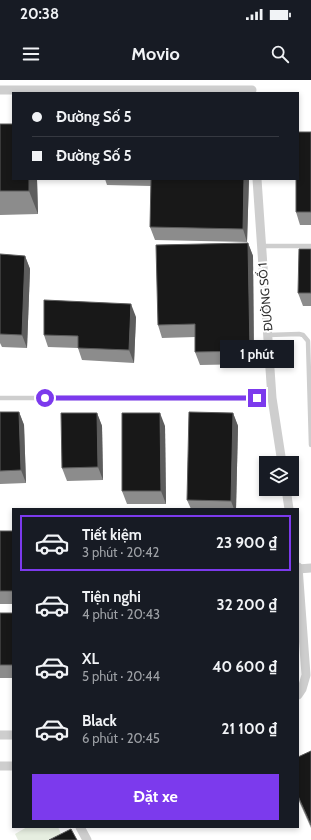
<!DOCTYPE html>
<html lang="vi">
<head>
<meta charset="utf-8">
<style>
  :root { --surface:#171b24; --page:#20242c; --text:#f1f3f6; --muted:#9ea1a6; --line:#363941; --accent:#7c3aed }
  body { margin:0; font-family:Cabin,sans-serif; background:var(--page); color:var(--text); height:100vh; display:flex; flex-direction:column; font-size:15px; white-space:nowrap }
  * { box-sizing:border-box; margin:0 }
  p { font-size:13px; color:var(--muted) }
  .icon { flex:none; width:22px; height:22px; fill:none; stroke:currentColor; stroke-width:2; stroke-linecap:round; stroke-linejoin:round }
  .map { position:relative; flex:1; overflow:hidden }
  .sheet { position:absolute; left:12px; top:428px; width:287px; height:320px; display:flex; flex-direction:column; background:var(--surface); border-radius:0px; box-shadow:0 2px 6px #0003 }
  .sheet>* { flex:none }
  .guide { position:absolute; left:12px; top:12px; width:287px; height:88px; border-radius:0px; box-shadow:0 2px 6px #0003; display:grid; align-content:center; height:88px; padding:0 20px; background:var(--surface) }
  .controls { position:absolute; left:259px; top:376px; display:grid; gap:8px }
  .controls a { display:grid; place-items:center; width:40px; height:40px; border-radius:0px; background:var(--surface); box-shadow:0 2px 6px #0003; font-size:20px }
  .end { position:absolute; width:18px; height:18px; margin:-9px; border:5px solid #7c3aed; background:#fff; box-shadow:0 0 0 2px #fff }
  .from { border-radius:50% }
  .bubble { position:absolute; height:28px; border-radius:0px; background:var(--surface); box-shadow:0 2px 6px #0003; font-size:13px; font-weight:700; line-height:28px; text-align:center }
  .guide b { display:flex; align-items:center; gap:14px; height:38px; font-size:15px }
  .guide b+b { border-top:1px solid var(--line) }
  .guide i { width:10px; height:10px; background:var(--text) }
  ul { padding:7px 0 0; list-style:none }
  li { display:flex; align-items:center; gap:12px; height:56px; margin:0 8px 6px; padding:0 12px; border:2px solid transparent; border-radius:0px }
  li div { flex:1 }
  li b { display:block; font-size:15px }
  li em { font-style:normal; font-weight:700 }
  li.selected { border-color:var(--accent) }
  li>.icon { width:36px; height:36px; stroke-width:1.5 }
  .action { display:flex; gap:8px; margin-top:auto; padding:8px 20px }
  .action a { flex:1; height:46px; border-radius:0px; background:var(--accent); color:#fff; font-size:16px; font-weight:700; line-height:46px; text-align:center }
  .status { display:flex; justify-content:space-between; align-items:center; height:28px; padding:0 20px; background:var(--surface); direction:ltr }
  .status svg { height:11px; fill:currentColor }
  header { display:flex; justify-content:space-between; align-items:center; height:52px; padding:0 20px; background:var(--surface); font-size:18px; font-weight:700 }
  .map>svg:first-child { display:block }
</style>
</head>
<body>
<div class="status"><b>20:38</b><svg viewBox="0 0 49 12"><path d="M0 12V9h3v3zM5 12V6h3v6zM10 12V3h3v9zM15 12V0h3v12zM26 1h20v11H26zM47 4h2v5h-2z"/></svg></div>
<header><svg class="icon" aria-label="menu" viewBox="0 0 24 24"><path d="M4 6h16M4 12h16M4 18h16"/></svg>Movio<svg class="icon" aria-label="search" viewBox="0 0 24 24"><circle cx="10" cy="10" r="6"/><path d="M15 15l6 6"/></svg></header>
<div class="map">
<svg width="311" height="760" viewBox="0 0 311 760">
  <rect width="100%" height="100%" fill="#fff"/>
  <polygon fill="#e6eee0" points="27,747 58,747 61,754 50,760 18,760 15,754"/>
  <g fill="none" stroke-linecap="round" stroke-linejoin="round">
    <g stroke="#cecece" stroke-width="4.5">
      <polyline points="261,166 311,166"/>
      <polyline points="268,255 299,254 303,255 308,261 311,365"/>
      <polyline points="0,318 272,318"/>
    </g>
    <g stroke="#cecece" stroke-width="9">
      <polyline points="0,10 252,10"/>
      <polyline points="257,99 272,318 282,383"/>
      <polyline points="286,409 289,429"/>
      <polyline points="298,487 306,595 302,609 298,615"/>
      <polyline points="298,489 311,488"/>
      <polyline points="0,655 13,655"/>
      <polyline points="0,686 13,686"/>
      <polyline points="80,747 87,760"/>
    </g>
  </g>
  <g fill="#8c8c8c">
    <polygon points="0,44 13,99 37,99 38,134 0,135"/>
    <polygon points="311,52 311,145 300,145 296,132"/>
    <polygon points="105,99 249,99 247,162 155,160 150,147 151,106 107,105"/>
    <polygon points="248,163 253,176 254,284 200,285 195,272 195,257 162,258 158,245"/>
    <polygon points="311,169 311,226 303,226 298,213"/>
    <polygon points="25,176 30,189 27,268 2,267 0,263 0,181"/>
    <polygon points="136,237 134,283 82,280 78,268 48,267 44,255"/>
    <polygon points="0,332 19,332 24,345 26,403 0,404"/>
    <polygon points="97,333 102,346 103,400 67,401 62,388"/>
    <polygon points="233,333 238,346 236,429 191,429 187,420"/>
    <polygon points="165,346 166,424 127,424 122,411"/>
    <rect x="0" y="451" width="13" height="73"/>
    <rect x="0" y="533" width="13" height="65"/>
    <polygon points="311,671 311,748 298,719 298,677"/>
  </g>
  <g fill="#5d5d5d">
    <polygon points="29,99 37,99 38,134 29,111"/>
    <polygon points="244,99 249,99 247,162 243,149"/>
    <polygon points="248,163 253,176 254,284 250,271"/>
    <polygon points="25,176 30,189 27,268 22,255"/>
    <polygon points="131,224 136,237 134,283 129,270"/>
    <polygon points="19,332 24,345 26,403 21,390"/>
    <polygon points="97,333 102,346 103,400 98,387"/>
    <polygon points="160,333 165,346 166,424 161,411"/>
    <polygon points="233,333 238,346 236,429 234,429 231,421"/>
  </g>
  <g fill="#181818" stroke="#5d5d5d">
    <polygon points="0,44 13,44 13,99 29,99 29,111 0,111"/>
    <polygon points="298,52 311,52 311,132 296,132 296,99 298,99"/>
    <polygon points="151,99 244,99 243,149 150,147"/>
    <polygon points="248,163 250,271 195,272 195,244 158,245 156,165"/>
    <polygon points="299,169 311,169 311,213 298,213"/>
    <polygon points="0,174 25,176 22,255 0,254"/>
    <polygon points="44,220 131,224 129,270 78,268 78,256 44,255"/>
    <polygon points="0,332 19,332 21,390 0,391"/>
    <polygon points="189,332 233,333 231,421 187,420"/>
    <polygon points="61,333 97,333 98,387 62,388"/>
    <polygon points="122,333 160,333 161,411 122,411"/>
    <rect x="0" y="451" width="13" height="60"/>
    <rect x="0" y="533" width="13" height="52"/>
    <polygon points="311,671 311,745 298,716 298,677"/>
    <polygon points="71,749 77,760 49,760"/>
  </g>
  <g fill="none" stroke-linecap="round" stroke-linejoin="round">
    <polyline stroke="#7c3aed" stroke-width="5" points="45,318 257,318"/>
  </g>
  <g text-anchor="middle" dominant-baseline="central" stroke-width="4" stroke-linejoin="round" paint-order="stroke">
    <g font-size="12" fill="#313131" stroke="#fff">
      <text transform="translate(265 217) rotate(-95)">ĐƯỜNG SỐ 1</text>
    </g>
  </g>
</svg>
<div class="controls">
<a><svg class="icon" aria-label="layers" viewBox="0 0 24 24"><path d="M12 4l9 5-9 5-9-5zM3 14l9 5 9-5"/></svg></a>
</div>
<i class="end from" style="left:45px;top:318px"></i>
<i class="end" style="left:257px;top:318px"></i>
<div class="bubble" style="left:220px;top:260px;width:74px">1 phút</div>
<div class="guide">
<b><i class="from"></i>Đường Số 5</b>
<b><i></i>Đường Số 5</b>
</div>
<section class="sheet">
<ul>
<li class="selected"><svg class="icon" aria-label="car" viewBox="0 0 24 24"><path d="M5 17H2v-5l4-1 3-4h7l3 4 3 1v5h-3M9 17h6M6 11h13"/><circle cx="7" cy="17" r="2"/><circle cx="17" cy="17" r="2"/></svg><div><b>Tiết kiệm</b><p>3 phút · 20:42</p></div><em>23 900 ₫</em></li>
<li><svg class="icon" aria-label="car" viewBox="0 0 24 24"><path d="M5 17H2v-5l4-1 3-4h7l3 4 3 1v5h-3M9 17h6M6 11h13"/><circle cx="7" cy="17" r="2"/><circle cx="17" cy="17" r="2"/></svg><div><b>Tiện nghi</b><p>4 phút · 20:43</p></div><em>32 200 ₫</em></li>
<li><svg class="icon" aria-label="car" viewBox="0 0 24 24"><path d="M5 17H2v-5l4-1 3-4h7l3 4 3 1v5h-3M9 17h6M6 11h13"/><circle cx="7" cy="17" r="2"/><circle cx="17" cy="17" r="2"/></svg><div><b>XL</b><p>5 phút · 20:44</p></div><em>40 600 ₫</em></li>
<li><svg class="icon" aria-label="car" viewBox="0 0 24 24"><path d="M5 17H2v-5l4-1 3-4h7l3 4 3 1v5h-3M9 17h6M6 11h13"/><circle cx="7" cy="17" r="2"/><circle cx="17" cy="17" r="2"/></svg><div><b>Black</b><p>6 phút · 20:45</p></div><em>21 100 ₫</em></li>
</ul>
<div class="action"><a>Đặt xe</a></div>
</section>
</div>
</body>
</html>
